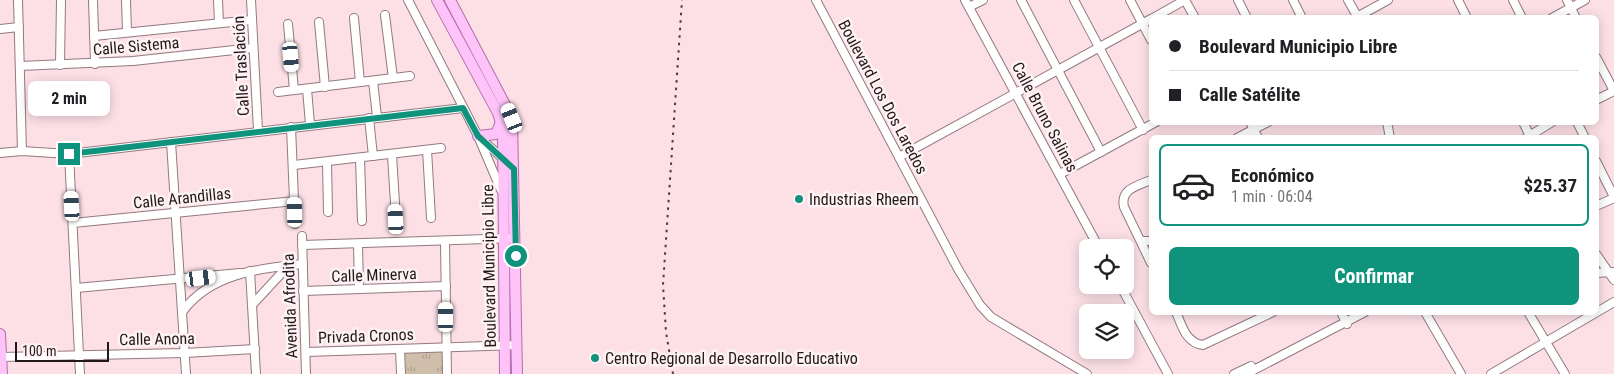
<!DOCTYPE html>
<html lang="es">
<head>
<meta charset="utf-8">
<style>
  :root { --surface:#fff; --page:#f2f2f2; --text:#202124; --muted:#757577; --line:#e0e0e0; --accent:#0f937d }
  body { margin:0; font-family:"Roboto Condensed",sans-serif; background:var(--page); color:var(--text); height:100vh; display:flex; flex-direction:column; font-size:19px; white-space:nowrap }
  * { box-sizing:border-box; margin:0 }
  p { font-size:16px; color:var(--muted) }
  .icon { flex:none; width:28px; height:28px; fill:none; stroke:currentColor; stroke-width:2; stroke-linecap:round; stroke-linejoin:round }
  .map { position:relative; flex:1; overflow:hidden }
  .panel { position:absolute; left:1149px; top:135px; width:450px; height:180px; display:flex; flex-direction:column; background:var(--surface); border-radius:8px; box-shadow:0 2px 12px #0003 }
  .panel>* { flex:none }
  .hud { position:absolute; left:1149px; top:15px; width:450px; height:110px; border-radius:8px; box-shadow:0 2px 12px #0003; display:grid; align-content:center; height:110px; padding:0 20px; background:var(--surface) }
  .controls { position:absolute; left:1079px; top:239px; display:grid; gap:10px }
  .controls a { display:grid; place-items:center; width:55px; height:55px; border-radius:8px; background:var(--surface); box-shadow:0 2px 12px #0003; font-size:25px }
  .scale { position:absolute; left:15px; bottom:12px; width:94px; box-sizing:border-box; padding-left:5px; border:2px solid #23191b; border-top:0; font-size:14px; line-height:18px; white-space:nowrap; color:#23191b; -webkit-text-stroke:4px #fef2f4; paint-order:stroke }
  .end { position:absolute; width:22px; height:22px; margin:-11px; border:6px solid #0f937d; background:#fff; box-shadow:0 0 0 2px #fff }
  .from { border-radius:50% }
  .bubble { position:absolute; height:35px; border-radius:8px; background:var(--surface); box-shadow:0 2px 12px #0003; font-size:16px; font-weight:700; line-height:35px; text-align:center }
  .car { position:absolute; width:15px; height:30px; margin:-15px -8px; border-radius:6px; box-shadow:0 0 4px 1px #0007; background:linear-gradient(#fff 24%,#345 0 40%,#fff 0 76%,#345 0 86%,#fff 0) }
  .hud b { display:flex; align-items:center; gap:18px; height:48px; font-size:19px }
  .hud b+b { border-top:1px solid var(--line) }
  .hud i { width:12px; height:12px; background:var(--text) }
  ul { padding:9px 0 0; list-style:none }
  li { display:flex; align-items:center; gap:15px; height:82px; margin:0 10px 8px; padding:0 10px; border:2px solid var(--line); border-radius:8px }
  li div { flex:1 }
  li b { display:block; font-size:19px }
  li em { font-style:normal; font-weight:700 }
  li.current { border-color:var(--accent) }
  li>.icon { width:45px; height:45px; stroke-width:1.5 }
  .primary-button { display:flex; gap:10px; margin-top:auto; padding:10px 20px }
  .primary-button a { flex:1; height:58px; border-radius:8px; background:var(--accent); color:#fff; font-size:20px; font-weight:700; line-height:58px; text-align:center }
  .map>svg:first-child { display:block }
</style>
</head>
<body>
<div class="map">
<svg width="1614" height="374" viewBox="0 0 1614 374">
  <defs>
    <pattern id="grass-tufts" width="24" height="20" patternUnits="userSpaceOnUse" patternTransform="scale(1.25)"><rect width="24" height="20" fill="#cfbea9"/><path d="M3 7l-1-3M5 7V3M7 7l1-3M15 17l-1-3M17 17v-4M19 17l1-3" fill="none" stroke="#b1a391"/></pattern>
  </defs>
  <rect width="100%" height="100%" fill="#fce0e6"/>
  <polygon fill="url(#grass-tufts)" points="447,347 447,374 401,374 400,349"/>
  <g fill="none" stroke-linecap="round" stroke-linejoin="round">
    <g stroke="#937a7f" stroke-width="10">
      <g id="minor">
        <polyline points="18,0 22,151"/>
        <polyline points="93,0 95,64"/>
        <polyline points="126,0 127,32"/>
        <polyline points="218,0 219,23"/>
        <polyline points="251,0 258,130"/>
        <polyline points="408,0 478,136 501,190"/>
        <polyline points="816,0 958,269 980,305 991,317 1087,374"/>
        <polyline points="965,0 1099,248"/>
        <polyline points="1021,0 1101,152"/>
        <polyline points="1074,0 1143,130"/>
        <polyline points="1130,0 1151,40"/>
        <polyline points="1185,0 1195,18"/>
        <polyline points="1238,0 1247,18"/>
        <polyline points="1293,0 1302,18"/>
        <polyline points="1348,0 1357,16"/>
        <polyline points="1458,0 1467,18"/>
        <polyline points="1513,0 1522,18"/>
        <polyline points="1567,0 1576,18"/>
        <polyline points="969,7 983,0"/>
        <polyline points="385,15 393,78"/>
        <polyline points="354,18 360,82"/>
        <polyline points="1153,18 1185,0"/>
        <polyline points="1355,18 1388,0"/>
        <polyline points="1552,18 1585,0"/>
        <polyline points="319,22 325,87"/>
        <polyline points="288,24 294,90"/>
        <polyline points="0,29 19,27"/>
        <polyline points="94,36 252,20"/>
        <polyline points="1596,57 1614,91"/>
        <polyline points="60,65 61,0"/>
        <polyline points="20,66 133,61 253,48"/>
        <polyline points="373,81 377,117"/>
        <polyline points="307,89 310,124"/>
        <polyline points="278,92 410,76"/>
        <polyline points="1596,100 1614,91"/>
        <polyline points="369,118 373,156"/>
        <polyline points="1250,122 1258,138"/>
        <polyline points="1387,122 1390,138"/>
        <polyline points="1523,122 1531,138"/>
        <polyline points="1577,122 1585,138"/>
        <polyline points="291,127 295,224"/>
        <polyline points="1237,138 1268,122"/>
        <polyline points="1526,138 1552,122"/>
        <polyline points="483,141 506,161"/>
        <polyline points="171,142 186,374"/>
        <polyline points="427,150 431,218"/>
        <polyline points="0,153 22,151 69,154 463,108"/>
        <polyline points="69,154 80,374"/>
        <polyline points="392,155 396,219"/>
        <polyline points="899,157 1151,19"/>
        <polyline points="360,158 362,221"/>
        <polyline points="1596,161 1614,197"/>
        <polyline points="327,162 328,212"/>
        <polyline points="294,165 441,148"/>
        <polyline points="1060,174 1156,122"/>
        <path d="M1151,180c-14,6 -31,9 -27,27l27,56"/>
        <polyline points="1596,206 1614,198"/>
        <polyline points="73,223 295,201"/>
        <polyline points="302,236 306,374"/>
        <polyline points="1141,241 1151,241"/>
        <polyline points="445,242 447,374"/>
        <polyline points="358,244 359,289"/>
        <polyline points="302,245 515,238"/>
        <polyline points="1596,254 1614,280"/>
        <polyline points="250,271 256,374"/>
        <polyline points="1596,273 1614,272"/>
        <polyline points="1120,285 1168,374"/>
        <polyline points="76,288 240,273"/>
        <polyline points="303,291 446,286"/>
        <polyline points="252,305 289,265"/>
        <path d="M183,311c27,-37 76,-43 120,-47"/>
        <path d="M1176,312c6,14 10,31 27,33l70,-33"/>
        <polyline points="1341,312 1347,324"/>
        <polyline points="1425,312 1461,374"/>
        <polyline points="1528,312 1565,374"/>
        <polyline points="400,349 401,374"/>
        <polyline points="306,352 517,345"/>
        <polyline points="0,357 185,353 255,349"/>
        <polyline points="1234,374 1251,366"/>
        <polyline points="1246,374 1365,312"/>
        <polyline points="1491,374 1614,302"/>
      </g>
    </g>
    <g stroke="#b16ea9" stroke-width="12">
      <g id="major">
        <polyline points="437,0 498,113 503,129 505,374"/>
        <polyline points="450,0 512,118 517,374"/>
        <polyline points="478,136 496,134 501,122"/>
        <polyline points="0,334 2,374"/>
      </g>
    </g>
    <use href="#minor" stroke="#fff" stroke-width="8"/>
    <use href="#major" stroke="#fec3f9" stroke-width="10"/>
    <polyline stroke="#483b3d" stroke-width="2" stroke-dasharray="2.5 5" stroke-linecap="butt" points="673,374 666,332 663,285 682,0"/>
  </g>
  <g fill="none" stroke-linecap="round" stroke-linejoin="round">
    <polyline stroke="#0f937d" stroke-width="6" points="69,154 463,108 478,136 514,169 516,256"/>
  </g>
  <g fill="#0f937d" stroke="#fef2f4" stroke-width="2">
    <circle cx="799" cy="199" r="5"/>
    <circle cx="595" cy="358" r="5"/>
  </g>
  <g text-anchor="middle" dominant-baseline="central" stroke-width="5" stroke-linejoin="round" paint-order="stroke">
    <g font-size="16" fill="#23191b" stroke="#fef2f4">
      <text transform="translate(136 46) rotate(-5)">Calle Sistema</text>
      <text transform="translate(241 66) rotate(-93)">Calle Traslación</text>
      <text transform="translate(883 97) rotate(62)">Boulevard Los Dos Laredos</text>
      <text transform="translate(1045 117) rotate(62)">Calle Bruno Salinas</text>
      <text transform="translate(182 198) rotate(-6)">Calle Arandillas</text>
      <text transform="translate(489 266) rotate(-91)">Boulevard Municipio Libre</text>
      <text transform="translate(374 275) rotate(-2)">Calle Minerva</text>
      <text transform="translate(290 306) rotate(-92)">Avenida Afrodita</text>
      <text transform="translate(366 336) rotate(-2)">Privada Cronos</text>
      <text transform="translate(157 339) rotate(-1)">Calle Anona</text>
    </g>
    <g font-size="16" fill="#23191b" stroke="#fef2f4" text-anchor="start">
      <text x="809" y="199">Industrias Rheem</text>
      <text x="605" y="358">Centro Regional de Desarrollo Educativo</text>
    </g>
  </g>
</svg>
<div class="controls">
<a><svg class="icon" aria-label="locate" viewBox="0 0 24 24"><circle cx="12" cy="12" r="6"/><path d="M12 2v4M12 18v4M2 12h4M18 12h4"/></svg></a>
<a><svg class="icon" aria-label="layers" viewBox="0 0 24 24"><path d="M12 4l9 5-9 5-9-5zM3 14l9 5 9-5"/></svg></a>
</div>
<div class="scale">100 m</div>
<i class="end from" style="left:516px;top:256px"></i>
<i class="end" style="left:69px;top:154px"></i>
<div class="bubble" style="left:28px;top:81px;width:82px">2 min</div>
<i class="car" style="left:291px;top:57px;rotate:175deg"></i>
<i class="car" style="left:512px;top:118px;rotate:338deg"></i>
<i class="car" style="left:72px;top:206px;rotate:357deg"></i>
<i class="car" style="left:295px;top:212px;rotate:359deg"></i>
<i class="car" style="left:396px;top:219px;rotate:357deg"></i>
<i class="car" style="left:201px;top:278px;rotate:83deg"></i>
<i class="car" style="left:446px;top:317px;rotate:0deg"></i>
<div class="hud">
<b><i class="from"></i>Boulevard Municipio Libre</b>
<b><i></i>Calle Satélite</b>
</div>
<section class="panel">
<ul>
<li class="current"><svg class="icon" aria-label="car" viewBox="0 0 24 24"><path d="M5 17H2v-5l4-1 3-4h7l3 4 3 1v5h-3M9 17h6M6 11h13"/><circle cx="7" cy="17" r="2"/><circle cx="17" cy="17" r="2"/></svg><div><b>Económico</b><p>1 min · 06:04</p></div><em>$25.37</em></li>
</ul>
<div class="primary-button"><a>Confirmar</a></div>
</section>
</div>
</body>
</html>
